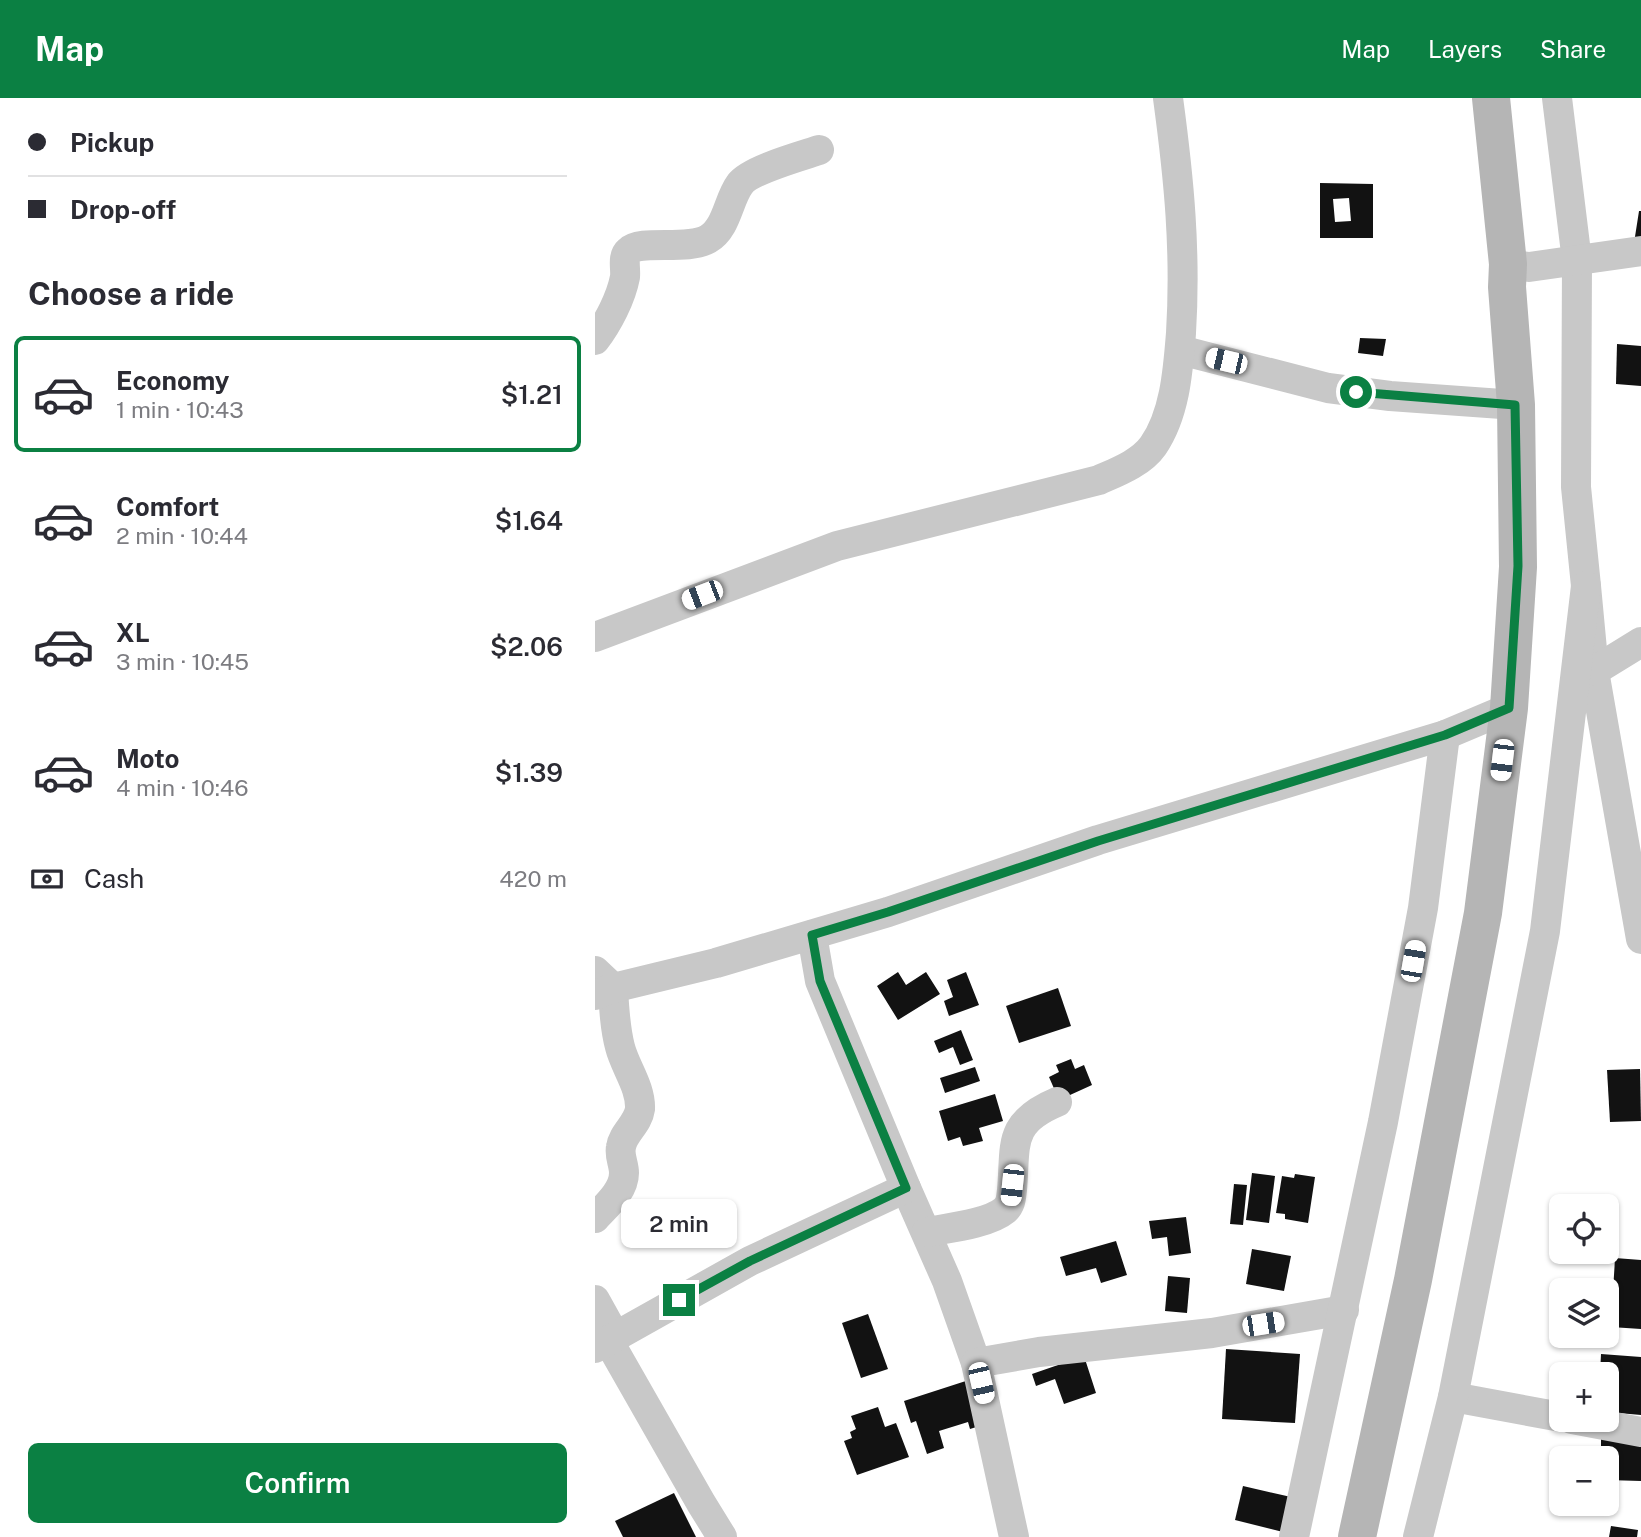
<!DOCTYPE html>
<html lang="en">
<head>
<meta charset="utf-8">
<style>
  :root { --surface:#fff; --page:#f7f7f7; --text:#2b2b33; --muted:#7c7c81; --line:#e1e1e2; --accent:#0b8043 }
  body { margin:0; font-family:"Public Sans",sans-serif; background:var(--page); color:var(--text); height:100vh; display:flex; flex-direction:column; font-size:26px; white-space:nowrap }
  * { box-sizing:border-box; margin:0 }
  p { font-size:23px; color:var(--muted) }
  .icon { flex:none; width:38px; height:38px; fill:none; stroke:currentColor; stroke-width:2; stroke-linecap:round; stroke-linejoin:round }
  .map { position:relative; flex:1; overflow:hidden }
  .side { display:flex; flex-direction:column; background:var(--surface); width:595px }
  .side>* { flex:none }
  .hud { display:grid; align-content:center; height:154px; padding:0 28px; background:var(--surface) }
  .fabs { position:absolute; left:954px; top:1096px; display:grid; gap:14px }
  .fabs a { display:grid; place-items:center; width:70px; height:70px; border-radius:10px; background:var(--surface); box-shadow:0 2px 5px #0004; font-size:35px }
  .end { position:absolute; width:32px; height:32px; margin:-16px; border:9px solid #0b8043; background:#fff; box-shadow:0 0 0 4px #fff }
  .from { border-radius:50% }
  .bubble { position:absolute; height:49px; border-radius:10px; background:var(--surface); box-shadow:0 2px 5px #0004; font-size:23px; font-weight:600; line-height:49px; text-align:center }
  .car { position:absolute; width:21px; height:42px; margin:-21px -10px; border-radius:9px; box-shadow:0 0 5px 2px #0007; background:linear-gradient(#fff 24%,#345 0 40%,#fff 0 76%,#345 0 86%,#fff 0) }
  .hud b { display:flex; align-items:center; gap:24px; height:66px; font-size:26px }
  .hud b+b { border-top:2px solid var(--line) }
  .hud i { width:18px; height:18px; background:var(--text) }
  ul { padding:0; list-style:none }
  li { display:flex; align-items:center; gap:21px; height:116px; margin:0 14px 10px; padding:0 14px; border:4px solid transparent; border-radius:10px }
  li div { flex:1 }
  li b { display:block; font-size:26px }
  li em { font-style:normal; font-weight:600 }
  li.active { border-color:var(--accent) }
  li>.icon { width:63px; height:63px; stroke-width:1.5 }
  h2 { padding:0 28px; font-size:32px; line-height:84px }
  .pay { display:flex; align-items:center; gap:18px; height:77px; padding:0 28px; font-size:26px }
  .pay p { margin-inline-start:auto }
  .cta { display:flex; gap:14px; margin-top:auto; padding:14px 28px }
  .cta a { flex:1; height:80px; border-radius:10px; background:var(--accent); color:#fff; font-size:28px; font-weight:600; line-height:80px; text-align:center }
  header { display:flex; align-items:center; gap:42px; box-sizing:border-box; height:98px; padding:0 35px; background:var(--accent); color:#fff }
  header strong { font-size:33px }
  nav { display:flex; gap:38px; margin-inline-start:auto; font-size:24px }
  main { display:flex; flex:1; min-height:0 }
  .map>svg:first-child { display:block }
</style>
</head>
<body>
<header>
<strong>Map</strong>
<nav><a>Map</a><a>Layers</a><a>Share</a></nav>
</header>
<main>
<section class="side">
<div class="hud">
<b><i class="from"></i>Pickup</b>
<b><i></i>Drop-off</b>
</div>
<h2>Choose a ride</h2>
<ul>
<li class="active"><svg class="icon" aria-label="car" viewBox="0 0 24 24"><path d="M5 17H2v-5l4-1 3-4h7l3 4 3 1v5h-3M9 17h6M6 11h13"/><circle cx="7" cy="17" r="2"/><circle cx="17" cy="17" r="2"/></svg><div><b>Economy</b><p>1 min · 10:43</p></div><em>$1.21</em></li>
<li><svg class="icon" aria-label="car" viewBox="0 0 24 24"><path d="M5 17H2v-5l4-1 3-4h7l3 4 3 1v5h-3M9 17h6M6 11h13"/><circle cx="7" cy="17" r="2"/><circle cx="17" cy="17" r="2"/></svg><div><b>Comfort</b><p>2 min · 10:44</p></div><em>$1.64</em></li>
<li><svg class="icon" aria-label="car" viewBox="0 0 24 24"><path d="M5 17H2v-5l4-1 3-4h7l3 4 3 1v5h-3M9 17h6M6 11h13"/><circle cx="7" cy="17" r="2"/><circle cx="17" cy="17" r="2"/></svg><div><b>XL</b><p>3 min · 10:45</p></div><em>$2.06</em></li>
<li><svg class="icon" aria-label="car" viewBox="0 0 24 24"><path d="M5 17H2v-5l4-1 3-4h7l3 4 3 1v5h-3M9 17h6M6 11h13"/><circle cx="7" cy="17" r="2"/><circle cx="17" cy="17" r="2"/></svg><div><b>Moto</b><p>4 min · 10:46</p></div><em>$1.39</em></li>
</ul>
<div class="pay"><svg class="icon" aria-label="cash" viewBox="0 0 24 24"><path d="M3 7h18v10H3z"/><circle cx="12" cy="12" r="2"/></svg>Cash<p>420 m</p></div>
<div class="cta"><a>Confirm</a></div>
</section>
<div class="map">
<svg width="1046" height="1439" viewBox="0 0 1046 1439">
  <rect width="100%" height="100%" fill="#fff"/>
  <g fill="#121212" fill-rule="evenodd">
    <path d="M725,85l53,1v54h-53zM754,100l2,23 -16,1 -2,-23z"/>
    <polygon points="1044,113 1046,113 1046,147 1039,145"/>
    <polygon points="765,240 791,241 788,258 763,255"/>
    <polygon points="1022,246 1046,248 1046,288 1021,286"/>
    <polygon points="303,874 311,887 331,874 345,896 303,922 282,888"/>
    <polygon points="371,874 384,907 354,918 349,903 358,899 352,882"/>
    <polygon points="463,890 476,928 424,945 411,908"/>
    <polygon points="366,932 378,962 365,967 358,949 344,955 339,943"/>
    <polygon points="476,961 480,971 489,967 497,987 464,1002 454,979 464,974 461,967"/>
    <polygon points="380,969 385,983 350,995 345,980"/>
    <polygon points="1045,971 1046,1023 1015,1024 1012,972"/>
    <polygon points="400,996 408,1023 384,1030 388,1043 368,1048 365,1039 353,1043 344,1013"/>
    <polygon points="657,1075 680,1078 674,1125 651,1122"/>
    <polygon points="700,1076 720,1079 713,1125 690,1121 690,1116 681,1115 687,1078 699,1080"/>
    <polygon points="639,1086 652,1087 648,1127 635,1126"/>
    <polygon points="591,1119 596,1155 574,1158 572,1139 557,1141 554,1123"/>
    <polygon points="521,1143 532,1177 506,1185 501,1170 471,1178 465,1159"/>
    <polygon points="657,1151 696,1158 689,1193 651,1186"/>
    <polygon points="1020,1160 1046,1162 1046,1231 1016,1229"/>
    <polygon points="573,1178 595,1180 592,1215 570,1213"/>
    <polygon points="273,1216 293,1271 266,1280 247,1225"/>
    <polygon points="631,1251 705,1256 700,1325 627,1321"/>
    <polygon points="1006,1256 1046,1259 1046,1317 1012,1314 1012,1276 1005,1276"/>
    <polygon points="489,1258 501,1295 469,1306 460,1281 441,1288 437,1276"/>
    <polygon points="377,1281 391,1326 375,1331 373,1324 344,1333 349,1350 332,1356 321,1323 316,1325 309,1303"/>
    <polygon points="283,1309 290,1329 301,1325 314,1359 262,1377 249,1343 257,1340 255,1334 261,1331 256,1318"/>
    <polygon points="1006,1338 1046,1338 1046,1383 1012,1382 1012,1360 1006,1360"/>
    <polygon points="648,1388 696,1399 688,1434 640,1422"/>
    <polygon points="79,1395 101,1439 28,1439 20,1423"/>
    <polygon points="1016,1428 1043,1432 1042,1439 1014,1439"/>
  </g>
  <g fill="none" stroke-linecap="round" stroke-linejoin="round">
    <g stroke="#c8c8c8" stroke-width="30">
      <polyline points="962,0 982,163 981,389 991,488 999,573 1046,841"/>
      <polyline points="913,166 934,169 1046,153"/>
      <path d="M0,242c13,-17 26,-42 30,-63 1,-9 -3,-20 4,-26 12,-12 58,0 79,-12 19,-11 20,-39 32,-55 10,-14 61,-28 79,-34"/>
      <polyline points="585,252 733,290 795,298 921,307"/>
      <path d="M0,539l242,-91 262,-66c18,-8 42,-17 54,-34 22,-32 25,-75 28,-113 5,-82 -2,-154 -13,-235"/>
      <polyline points="999,573 1046,544"/>
      <polyline points="217,837 225,883 311,1090 352,1183 381,1265 419,1439"/>
      <path d="M0,873l18,17c1,20 2,40 7,59 5,20 21,40 20,62 -2,15 -17,24 -19,38 -2,9 3,17 3,26 0,18 -18,33 -29,45"/>
      <polyline points="0,897 18,890 121,865 293,814 503,742 850,637 914,610"/>
      <path d="M332,1134c21,-4 61,-8 78,-22 6,-6 6,-12 7,-20 4,-45 -5,-67 45,-88"/>
      <polyline points="0,1202 20,1238"/>
      <polyline points="13,1242 106,1405 127,1439"/>
      <polyline points="0,1250 155,1163 311,1090"/>
      <polyline points="381,1265 444,1254 617,1235 749,1212"/>
      <polyline points="858,1299 966,1319"/>
      <polyline points="977,1321 1046,1334"/>
      <polyline points="699,1439 788,1024 828,810 850,637"/>
      <polyline points="823,1439 858,1299 950,833 991,488"/>
    </g>
    <polyline stroke="#b5b5b5" stroke-width="38" points="762,1439 818,1182 888,815 914,610 923,469 921,307 912,189 913,166 896,0"/>
  </g>
  <g fill="none" stroke-linecap="round" stroke-linejoin="round">
    <polyline stroke="#0b8043" stroke-width="9" points="84,1202 155,1163 311,1090 225,883 217,837 293,814 503,743 850,637 914,610 923,468 920,307 761,294"/>
  </g>
</svg>
<div class="fabs">
<a><svg class="icon" aria-label="locate" viewBox="0 0 24 24"><circle cx="12" cy="12" r="6"/><path d="M12 2v4M12 18v4M2 12h4M18 12h4"/></svg></a>
<a><svg class="icon" aria-label="layers" viewBox="0 0 24 24"><path d="M12 4l9 5-9 5-9-5zM3 14l9 5 9-5"/></svg></a>
<a>+</a>
<a>−</a>
</div>
<i class="end from" style="left:761px;top:294px"></i>
<i class="end" style="left:84px;top:1202px"></i>
<div class="bubble" style="left:26px;top:1101px;width:116px">2 min</div>
<i class="car" style="left:631px;top:263px;rotate:283deg"></i>
<i class="car" style="left:107px;top:497px;rotate:249deg"></i>
<i class="car" style="left:907px;top:662px;rotate:187deg"></i>
<i class="car" style="left:818px;top:863px;rotate:10deg"></i>
<i class="car" style="left:417px;top:1087px;rotate:186deg"></i>
<i class="car" style="left:668px;top:1226px;rotate:81deg"></i>
<i class="car" style="left:386px;top:1285px;rotate:167deg"></i>
</div>
</main>
</body>
</html>
